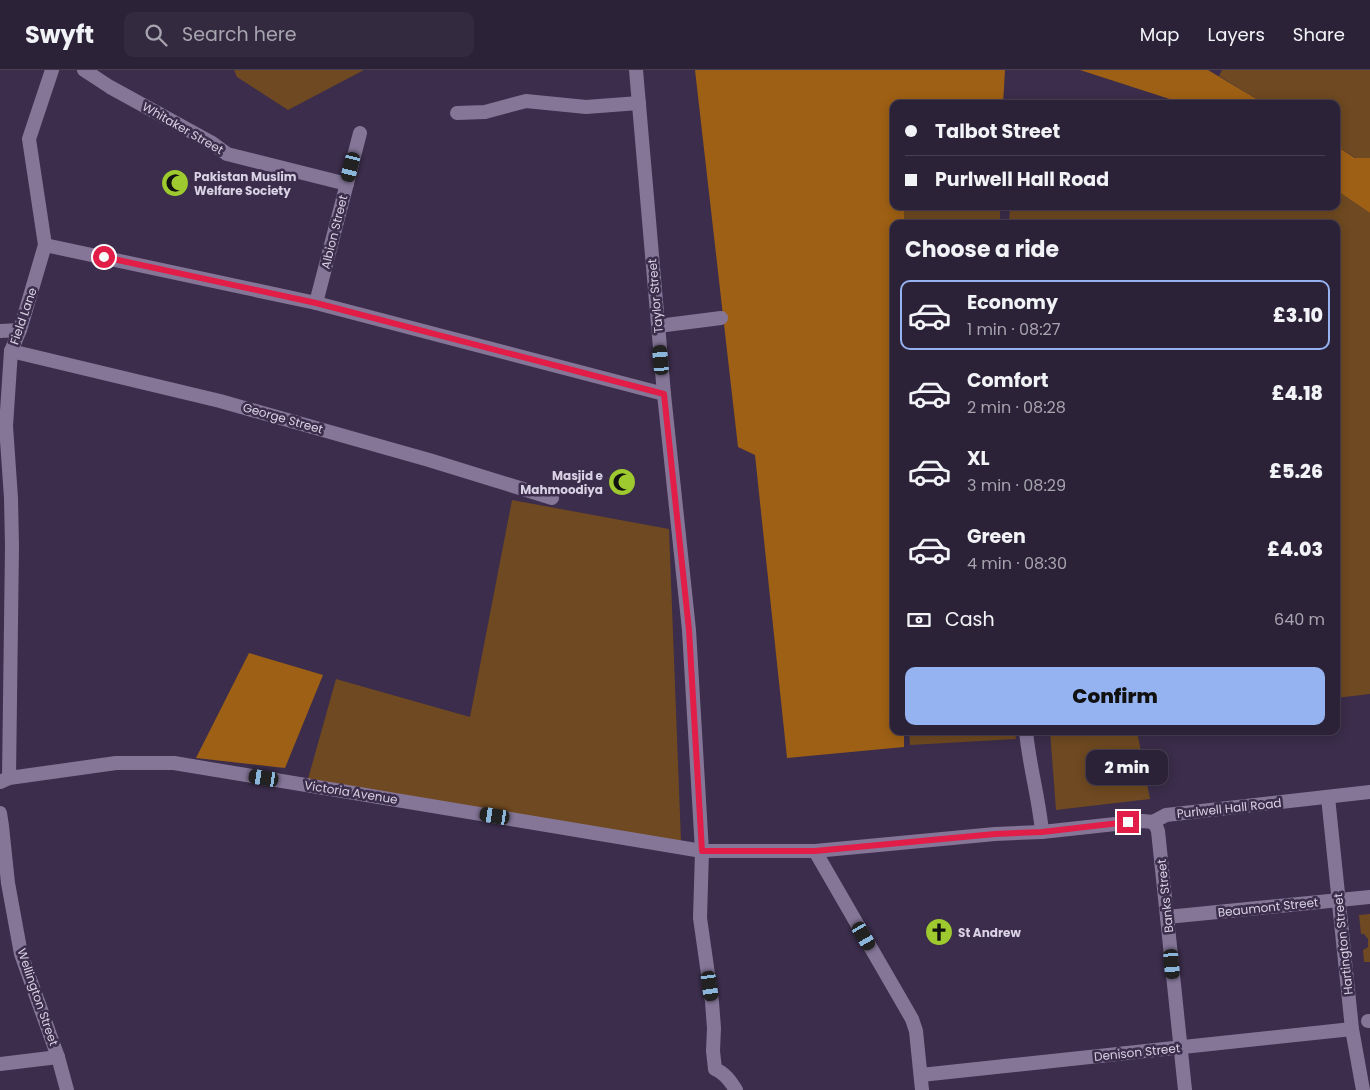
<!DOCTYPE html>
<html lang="en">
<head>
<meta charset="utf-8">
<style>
  :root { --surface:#2c2238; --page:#342a40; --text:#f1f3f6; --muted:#a6a4ae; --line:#483f53; --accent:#95b2f1 }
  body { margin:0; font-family:Poppins,sans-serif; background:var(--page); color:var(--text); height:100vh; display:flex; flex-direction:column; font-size:19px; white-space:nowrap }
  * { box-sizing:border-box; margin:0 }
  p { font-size:16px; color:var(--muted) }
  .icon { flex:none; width:28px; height:28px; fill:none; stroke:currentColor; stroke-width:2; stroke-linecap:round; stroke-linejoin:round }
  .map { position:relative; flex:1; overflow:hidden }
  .side { position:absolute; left:890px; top:150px; width:450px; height:515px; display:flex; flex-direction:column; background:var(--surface); border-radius:10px; box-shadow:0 2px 12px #0003,0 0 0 1px var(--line) }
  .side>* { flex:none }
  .guide { position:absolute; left:890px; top:30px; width:450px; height:110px; border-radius:10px; box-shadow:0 2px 12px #0003,0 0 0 1px var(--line); display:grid; align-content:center; height:110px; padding:0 15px; background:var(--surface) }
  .end { position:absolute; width:22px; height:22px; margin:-11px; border:6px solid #e11d48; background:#fff; box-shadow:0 0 0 2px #fff }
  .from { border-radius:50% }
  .bubble { position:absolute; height:35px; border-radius:10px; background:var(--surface); box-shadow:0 2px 12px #0003,0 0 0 1px var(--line); font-size:16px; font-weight:800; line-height:35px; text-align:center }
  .car { position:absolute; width:15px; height:30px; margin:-15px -8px; border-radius:6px; box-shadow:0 0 4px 1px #0007; background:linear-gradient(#222 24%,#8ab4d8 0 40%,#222 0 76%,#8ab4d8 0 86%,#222 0) }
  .guide b { display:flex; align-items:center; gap:18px; height:48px; font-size:19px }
  .guide b+b { border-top:1px solid var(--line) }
  .guide i { width:12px; height:12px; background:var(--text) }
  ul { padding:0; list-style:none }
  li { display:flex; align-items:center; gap:15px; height:70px; margin:0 10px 8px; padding:0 5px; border:2px solid transparent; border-radius:10px }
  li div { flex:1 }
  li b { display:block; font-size:19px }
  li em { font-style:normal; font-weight:800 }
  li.on { border-color:var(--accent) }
  li>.icon { width:45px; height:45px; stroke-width:1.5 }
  h2 { padding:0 15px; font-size:22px; line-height:60px }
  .pay { display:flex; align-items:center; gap:12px; height:55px; padding:0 15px; font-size:19px }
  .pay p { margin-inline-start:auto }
  .button { display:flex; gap:10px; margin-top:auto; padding:10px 15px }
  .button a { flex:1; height:58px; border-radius:10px; background:var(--accent); color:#111; font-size:20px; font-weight:800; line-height:58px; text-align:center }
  header { display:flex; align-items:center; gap:30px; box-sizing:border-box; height:70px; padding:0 25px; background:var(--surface); border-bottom:1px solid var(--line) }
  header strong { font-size:24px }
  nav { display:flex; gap:28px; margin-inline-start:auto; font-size:18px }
  .search { width:350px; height:45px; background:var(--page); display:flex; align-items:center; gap:12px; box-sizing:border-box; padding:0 18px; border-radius:10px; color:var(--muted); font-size:19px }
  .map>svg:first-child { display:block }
</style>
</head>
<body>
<header>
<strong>Swyft</strong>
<div class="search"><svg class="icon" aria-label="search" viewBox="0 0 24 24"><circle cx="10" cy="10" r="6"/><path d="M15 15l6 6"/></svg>Search here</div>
<nav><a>Map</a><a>Layers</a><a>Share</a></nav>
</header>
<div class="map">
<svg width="1370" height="1020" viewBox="0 0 1370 1020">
  <rect width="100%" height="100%" fill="#3b2d4b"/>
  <g fill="#6e4921">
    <polygon points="234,0 364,0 288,40 237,7"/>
    <polygon points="1222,0 1370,0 1370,88 1356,88 1336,76 1336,34 1265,34 1219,6"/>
    <polygon points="1336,120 1370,143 1370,624 1336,628 1336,154 1009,154 1010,136 1336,136"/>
    <rect x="904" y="136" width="96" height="18"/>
    <polygon points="512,430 669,459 681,771 425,730 308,709 336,609 470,647"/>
    <polygon points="909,661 1015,661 1016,669 910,675"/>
    <polygon points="1050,661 1137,661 1150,729 1056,740"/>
    <polygon points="1370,844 1370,892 1364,892 1363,880 1368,877 1368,869 1364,864 1361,864 1359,845"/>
  </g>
  <g fill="#9e6014">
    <polygon points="695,0 1005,0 1003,34 894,34 894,136 904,136 904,154 894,154 894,661 904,661 904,677 787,688 755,385 738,377"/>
    <polygon points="1080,0 1208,0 1265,34 1185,34"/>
    <polygon points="1336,76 1355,88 1370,88 1370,143 1336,120"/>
    <polygon points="249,583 323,605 285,698 196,688"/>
  </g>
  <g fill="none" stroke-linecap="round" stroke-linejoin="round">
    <g stroke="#857698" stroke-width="14">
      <polyline points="84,0 110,17 212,73 227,84 347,114"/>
      <path d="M636,0l28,324 25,236 13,221 -2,67 12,84 2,26 -1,23 2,18c10,4 16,13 21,21"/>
      <polyline points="457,43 485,42 526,31 586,37 639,33"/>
      <polyline points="45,175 316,233 664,324"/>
      <polyline points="316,233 360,63"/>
      <polyline points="658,256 721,248"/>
      <polyline points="0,261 20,260"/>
      <polyline points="11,281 220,331 429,390 552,428"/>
      <path d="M1026,661c3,34 13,67 16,101"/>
      <polyline points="0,712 9,708 116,693 174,693 702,781 815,781 995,764 1042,762 1143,751 1153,752 1166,745 1370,722"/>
      <polyline points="1328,727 1352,959 1363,1020"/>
      <polyline points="1153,752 1156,756 1158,761 1185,1020"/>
      <polyline points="815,781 912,949 916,961 922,1020"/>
      <polyline points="1167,847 1370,827"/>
      <polyline points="1368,951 1370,951"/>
      <polyline points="0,994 58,987"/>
      <polyline points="921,1005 1352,959"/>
    </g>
    <g stroke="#857698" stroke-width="14">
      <polyline points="9,708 12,476 11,428 6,356 11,281 20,260 45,175 29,69 52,0"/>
      <polyline points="0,743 2,756 8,813 21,884 58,987 67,1020"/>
    </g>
  </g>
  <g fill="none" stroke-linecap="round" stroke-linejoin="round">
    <polyline stroke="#e11d48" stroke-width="6" points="104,187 316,233 664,324 689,560 702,781 815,781 995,764 1042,762 1128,752"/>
  </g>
  <defs>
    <g id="mosque-disc" transform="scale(1.4375)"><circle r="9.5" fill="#9eca2f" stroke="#3b2d4b"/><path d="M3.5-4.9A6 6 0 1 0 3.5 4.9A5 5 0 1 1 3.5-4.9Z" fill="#111"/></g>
    <g id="church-disc" transform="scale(1.4375)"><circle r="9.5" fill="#9eca2f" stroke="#3b2d4b"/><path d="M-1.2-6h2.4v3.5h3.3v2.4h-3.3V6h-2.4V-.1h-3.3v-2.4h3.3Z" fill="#111"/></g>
  </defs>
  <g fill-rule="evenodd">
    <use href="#mosque-disc" x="175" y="113"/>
    <use href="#mosque-disc" x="622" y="412"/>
    <use href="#church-disc" x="939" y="862"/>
  </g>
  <g text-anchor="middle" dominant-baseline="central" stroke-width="5" stroke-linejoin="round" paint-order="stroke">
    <g font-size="12" fill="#d9d1e4" stroke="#3b2d4b">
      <text transform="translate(183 58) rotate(30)">Whitaker Street</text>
      <text transform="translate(334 162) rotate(-76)">Albion Street</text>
      <text transform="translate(655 226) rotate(-95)">Taylor Street</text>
      <text transform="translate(23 246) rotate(-71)">Field Lane</text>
      <text transform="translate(283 348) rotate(16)">George Street</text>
      <text transform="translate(351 722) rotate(9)">Victoria Avenue</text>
      <text transform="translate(1229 738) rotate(-6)">Purlwell Hall Road</text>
      <text transform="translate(1165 826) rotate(-96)">Banks Street</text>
      <text transform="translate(1268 837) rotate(-6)">Beaumont Street</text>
      <text transform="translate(1343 874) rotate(-96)">Hartington Street</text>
      <text transform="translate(38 927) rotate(71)">Wellington Street</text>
      <text transform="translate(1137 982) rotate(-6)">Denison Street</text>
    </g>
    <g font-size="12" font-weight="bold" fill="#d9d1e4" stroke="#3b2d4b" text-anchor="start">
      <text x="194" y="106">Pakistan Muslim<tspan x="194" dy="14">Welfare Society</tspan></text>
      <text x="603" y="405" text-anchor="end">Masjid e<tspan x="603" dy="14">Mahmoodiya</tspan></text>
      <text x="958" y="862">St Andrew</text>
    </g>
  </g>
</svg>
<i class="end from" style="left:104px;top:187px"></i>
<i class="end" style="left:1128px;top:752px"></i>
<div class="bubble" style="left:1086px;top:680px;width:82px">2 min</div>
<i class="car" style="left:351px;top:97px;rotate:194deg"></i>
<i class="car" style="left:661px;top:290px;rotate:355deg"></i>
<i class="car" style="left:264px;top:708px;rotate:279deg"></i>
<i class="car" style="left:495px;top:746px;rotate:279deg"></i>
<i class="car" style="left:864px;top:866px;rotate:150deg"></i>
<i class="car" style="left:1172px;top:894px;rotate:175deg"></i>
<i class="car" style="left:710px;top:916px;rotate:172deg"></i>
<div class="guide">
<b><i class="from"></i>Talbot Street</b>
<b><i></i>Purlwell Hall Road</b>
</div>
<section class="side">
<h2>Choose a ride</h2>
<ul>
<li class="on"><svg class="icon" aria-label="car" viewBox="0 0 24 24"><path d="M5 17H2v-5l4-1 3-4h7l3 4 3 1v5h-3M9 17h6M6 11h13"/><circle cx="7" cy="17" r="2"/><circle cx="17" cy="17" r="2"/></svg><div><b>Economy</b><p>1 min · 08:27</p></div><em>£3.10</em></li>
<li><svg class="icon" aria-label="car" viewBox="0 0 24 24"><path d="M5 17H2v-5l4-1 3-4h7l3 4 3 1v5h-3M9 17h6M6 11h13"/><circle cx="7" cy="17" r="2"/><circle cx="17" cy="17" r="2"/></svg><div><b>Comfort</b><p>2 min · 08:28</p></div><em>£4.18</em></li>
<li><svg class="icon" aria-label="car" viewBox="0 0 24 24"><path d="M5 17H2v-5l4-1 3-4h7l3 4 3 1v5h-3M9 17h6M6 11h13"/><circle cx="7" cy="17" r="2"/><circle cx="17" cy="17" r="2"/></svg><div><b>XL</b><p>3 min · 08:29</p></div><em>£5.26</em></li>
<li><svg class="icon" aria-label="car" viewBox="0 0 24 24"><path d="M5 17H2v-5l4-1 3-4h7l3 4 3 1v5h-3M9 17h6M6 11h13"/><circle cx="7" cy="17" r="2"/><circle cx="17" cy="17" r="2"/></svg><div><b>Green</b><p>4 min · 08:30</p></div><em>£4.03</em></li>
</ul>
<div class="pay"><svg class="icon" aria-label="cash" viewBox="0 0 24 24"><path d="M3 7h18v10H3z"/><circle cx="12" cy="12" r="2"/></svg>Cash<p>640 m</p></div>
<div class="button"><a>Confirm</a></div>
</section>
</div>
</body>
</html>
